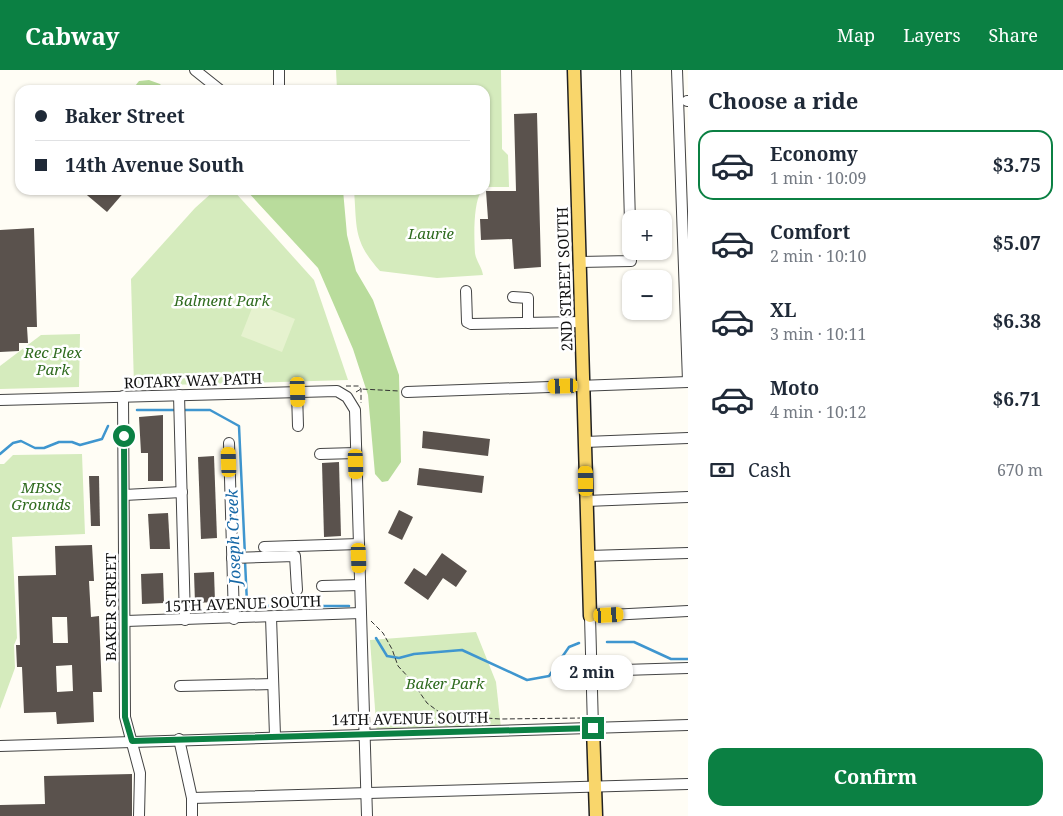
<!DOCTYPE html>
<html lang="en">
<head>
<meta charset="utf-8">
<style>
  :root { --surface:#fff; --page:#f2f2f3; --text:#1f2937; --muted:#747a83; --line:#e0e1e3; --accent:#0b8043 }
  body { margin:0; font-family:"Noto Serif",serif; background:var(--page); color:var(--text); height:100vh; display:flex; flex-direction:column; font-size:19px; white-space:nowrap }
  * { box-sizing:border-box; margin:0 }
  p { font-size:16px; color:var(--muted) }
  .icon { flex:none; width:28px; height:28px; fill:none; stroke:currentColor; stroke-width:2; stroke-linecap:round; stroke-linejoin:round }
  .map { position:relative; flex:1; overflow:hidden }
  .details { display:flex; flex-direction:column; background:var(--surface); width:375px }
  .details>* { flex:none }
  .banner { position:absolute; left:15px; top:15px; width:475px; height:110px; border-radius:15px; box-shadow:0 1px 4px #0004; display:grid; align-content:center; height:110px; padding:0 20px; background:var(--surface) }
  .controls { position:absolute; left:622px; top:140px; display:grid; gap:10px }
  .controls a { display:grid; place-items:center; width:50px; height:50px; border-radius:10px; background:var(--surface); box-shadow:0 1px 4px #0004; font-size:25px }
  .end { position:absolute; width:22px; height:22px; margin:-11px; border:6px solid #0b8043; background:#fff; box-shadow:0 0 0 2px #fff }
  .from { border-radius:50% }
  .bubble { position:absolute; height:35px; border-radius:15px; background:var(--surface); box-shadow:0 1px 4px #0004; font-size:16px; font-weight:700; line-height:35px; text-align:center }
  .car { position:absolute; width:15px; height:30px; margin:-15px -8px; border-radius:6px; box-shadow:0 0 4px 1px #0007; background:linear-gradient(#f5c518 24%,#345 0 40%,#f5c518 0 76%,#345 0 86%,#f5c518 0) }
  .banner b { display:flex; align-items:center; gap:18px; height:48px; font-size:19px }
  .banner b+b { border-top:1px solid var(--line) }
  .banner i { width:12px; height:12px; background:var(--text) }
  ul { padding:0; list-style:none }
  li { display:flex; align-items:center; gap:15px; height:70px; margin:0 10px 8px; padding:0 10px; border:2px solid transparent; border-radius:15px }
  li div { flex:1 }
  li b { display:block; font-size:19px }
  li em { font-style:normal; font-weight:700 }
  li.current { border-color:var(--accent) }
  li>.icon { width:45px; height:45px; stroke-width:1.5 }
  h2 { padding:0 20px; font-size:22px; line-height:60px }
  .pay { display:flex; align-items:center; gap:12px; height:55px; padding:0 20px; font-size:19px }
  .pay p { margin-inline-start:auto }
  .cta { display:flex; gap:10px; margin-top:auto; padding:10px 20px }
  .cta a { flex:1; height:58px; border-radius:15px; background:var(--accent); color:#fff; font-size:20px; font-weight:700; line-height:58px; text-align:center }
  header { display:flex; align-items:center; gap:30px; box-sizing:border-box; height:70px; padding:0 25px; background:var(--accent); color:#fff }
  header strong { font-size:24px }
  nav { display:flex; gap:28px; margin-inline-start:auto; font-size:18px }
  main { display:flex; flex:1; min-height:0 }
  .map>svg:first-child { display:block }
</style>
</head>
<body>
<header>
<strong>Cabway</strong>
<nav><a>Map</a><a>Layers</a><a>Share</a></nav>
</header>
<main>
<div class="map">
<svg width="688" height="746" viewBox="0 0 688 746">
  <rect width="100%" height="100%" fill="#fffdf5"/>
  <g fill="#d5ebbd">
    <polygon points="336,0 501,0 502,72 502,79 508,85 509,117 485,117 485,20 337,20"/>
    <polygon points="215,120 233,120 314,210 348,310 134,316 131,209 195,138"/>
    <path d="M354,120h128c-9,12 -8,47 -7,63 1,8 7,14 8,22l-46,3 -57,-7c-27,-30 -23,-43 -26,-81z"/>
    <polygon points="80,264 79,317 0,319 0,296 41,265"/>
    <polygon points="82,384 85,464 12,467 17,568 14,575 15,598 0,639 0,394 4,394 13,385"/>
    <polygon points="476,562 496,612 501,658 377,666 370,570"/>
  </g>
  <g fill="#b9dc9c">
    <polygon points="149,10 160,14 165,20 132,20 139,11"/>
    <polygon points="246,120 343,120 347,165 356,201 373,230 399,305 401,392 388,411 382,412 375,404 368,325 353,279 318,198"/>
  </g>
  <polygon fill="#e6f2cf" points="254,233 295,249 282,282 241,266"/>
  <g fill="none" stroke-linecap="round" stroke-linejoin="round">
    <g stroke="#3f96cf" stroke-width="2.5">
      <polyline points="137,340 174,340"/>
      <polyline points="184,340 210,340 239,356 245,486"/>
      <polyline points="0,384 13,373 21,371 35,378 44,378 59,372 72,372 80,375 102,369 108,356"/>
      <polyline points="245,491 247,533 250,536 349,536"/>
      <polyline points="376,568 387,586 399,588 414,584 462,580 527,610 549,606 569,577 579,573"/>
      <polyline points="607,572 634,572 671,589 688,589"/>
    </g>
  </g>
  <g fill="#5a524d" fill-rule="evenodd">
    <polygon points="537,43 541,197 514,199 512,169 481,170 480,149 488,149 486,121 516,121 514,44"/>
    <polygon points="81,120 126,120 107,142"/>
    <polygon points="34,158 37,257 27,257 28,273 19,273 19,281 0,282 0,160"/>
    <polygon points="163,345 163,411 148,411 148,383 141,383 139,347"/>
    <polygon points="423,361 490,369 488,386 422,378"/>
    <polygon points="214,386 217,468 201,469 198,387"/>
    <polygon points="339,392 341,466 324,467 322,393"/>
    <polygon points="419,398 484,406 482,423 417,415"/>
    <polygon points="89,406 99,406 100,456 91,456"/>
    <polygon points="399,440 413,447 402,470 388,463"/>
    <polygon points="168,443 170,479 150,479 148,444"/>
    <path d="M92,475l2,36h-5l2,36 8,-1 3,76h-9l1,30 -37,2 -1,-12 -32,1 -2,-46h-5l-1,-22h4l-2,-69 38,-1 -1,-29zM52,547h15l1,26h-15zM72,595l1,26 -16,1 -1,-26z"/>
    <polygon points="442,483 467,501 456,517 443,508 428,530 404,513 414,498 426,506"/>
    <polygon points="214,502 215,532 195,533 194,503"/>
    <polygon points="163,503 164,533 142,534 141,504"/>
    <polygon points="132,704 132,746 0,746 0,735 45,734 44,706"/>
  </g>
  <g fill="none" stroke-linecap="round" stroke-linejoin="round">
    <g stroke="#444" stroke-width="12">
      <g id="minor">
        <polyline points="195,0 220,20"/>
        <polyline points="279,0 279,20"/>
        <polyline points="677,0 688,311"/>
        <polyline points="687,31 688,31"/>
        <polyline points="580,192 631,191 626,0"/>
        <polyline points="466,221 467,252 471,254 581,252"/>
        <polyline points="513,227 528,228 528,253"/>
        <polyline points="297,322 298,356"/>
        <polyline points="407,322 688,312"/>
        <polyline points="179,325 185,550"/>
        <polyline points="123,326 125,647 140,703 139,746"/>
        <polyline points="0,330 337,321 347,327 355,340 367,746"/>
        <polyline points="585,372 688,368"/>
        <polyline points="229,373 234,549"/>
        <polyline points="320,384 356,383"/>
        <polyline points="124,425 182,422"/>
        <polyline points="586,431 688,427"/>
        <polyline points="264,477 359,474"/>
        <polyline points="588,486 688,483"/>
        <polyline points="232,488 295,486 297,520"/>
        <polyline points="322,516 360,515"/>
        <polyline points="271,547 275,666"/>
        <polyline points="126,551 361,543"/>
        <polyline points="591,601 688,598"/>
        <polyline points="180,616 273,614"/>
        <polyline points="593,658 590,546 688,541"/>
        <polyline points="179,669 192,728 192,746"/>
        <polyline points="0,676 688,655"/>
        <polyline points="192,728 688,714"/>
      </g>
    </g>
    <g stroke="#222" stroke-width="15">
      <g id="major">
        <polyline points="574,0 590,546"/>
        <polyline points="593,658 596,746"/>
      </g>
    </g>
    <g stroke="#333" stroke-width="1" stroke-dasharray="5 2.5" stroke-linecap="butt">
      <polyline points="346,316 359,316 361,319 361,333"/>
      <polyline points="356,322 361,319 399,321"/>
      <polyline points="371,551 383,563 392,579 398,596 411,610 427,633 443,645 500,649 583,648"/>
    </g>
    <use href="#minor" stroke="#fff" stroke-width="10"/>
    <use href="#major" stroke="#f9d66b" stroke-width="12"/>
  </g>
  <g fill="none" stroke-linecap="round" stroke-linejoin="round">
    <polyline stroke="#0b8043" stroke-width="6" points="124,366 125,647 132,671 593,658"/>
  </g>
  <g text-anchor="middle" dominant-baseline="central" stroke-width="5" stroke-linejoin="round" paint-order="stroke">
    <g font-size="15" font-style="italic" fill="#2f6b1f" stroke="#fff">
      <text x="431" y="163">Laurie</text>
      <text x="222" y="230">Balment Park</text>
      <text x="53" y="282">Rec Plex<tspan x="53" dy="17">Park</tspan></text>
      <text x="41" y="417">MBSS<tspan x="41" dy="17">Grounds</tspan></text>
      <text x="445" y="613">Baker Park</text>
    </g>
    <g font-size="15" fill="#111" stroke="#fff">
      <text transform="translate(564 209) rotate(-92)">2ND STREET SOUTH</text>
      <text transform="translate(193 310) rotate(-2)">ROTARY WAY PATH</text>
      <text transform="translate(243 533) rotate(-2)">15TH AVENUE SOUTH</text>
      <text transform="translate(110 537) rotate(-90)">BAKER STREET</text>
      <text transform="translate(410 648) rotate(-1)">14TH AVENUE SOUTH</text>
    </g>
    <g font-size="16" font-style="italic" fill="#1768a6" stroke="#fff">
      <text transform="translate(233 467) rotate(-92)">Joseph Creek</text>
    </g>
  </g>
</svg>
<div class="controls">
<a>+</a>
<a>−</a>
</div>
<i class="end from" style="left:124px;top:366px"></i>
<i class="end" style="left:593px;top:658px"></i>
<div class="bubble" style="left:551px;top:585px;width:82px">2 min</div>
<i class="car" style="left:563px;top:316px;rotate:268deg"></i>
<i class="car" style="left:298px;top:322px;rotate:178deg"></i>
<i class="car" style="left:229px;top:392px;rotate:358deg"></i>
<i class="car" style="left:356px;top:394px;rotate:178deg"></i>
<i class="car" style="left:586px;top:411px;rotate:359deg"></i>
<i class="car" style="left:359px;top:488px;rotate:178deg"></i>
<i class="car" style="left:609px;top:545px;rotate:87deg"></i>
<div class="banner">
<b><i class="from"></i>Baker Street</b>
<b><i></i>14th Avenue South</b>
</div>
</div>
<section class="details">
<h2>Choose a ride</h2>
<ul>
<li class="current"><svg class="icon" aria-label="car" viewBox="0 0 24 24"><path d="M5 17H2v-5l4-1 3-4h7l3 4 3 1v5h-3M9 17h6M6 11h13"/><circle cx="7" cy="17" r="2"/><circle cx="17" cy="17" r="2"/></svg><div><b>Economy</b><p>1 min · 10:09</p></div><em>$3.75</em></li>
<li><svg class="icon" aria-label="car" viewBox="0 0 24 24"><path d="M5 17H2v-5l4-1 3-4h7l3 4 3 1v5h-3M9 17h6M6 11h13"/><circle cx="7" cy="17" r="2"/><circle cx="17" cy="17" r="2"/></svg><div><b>Comfort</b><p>2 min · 10:10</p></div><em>$5.07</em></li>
<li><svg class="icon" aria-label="car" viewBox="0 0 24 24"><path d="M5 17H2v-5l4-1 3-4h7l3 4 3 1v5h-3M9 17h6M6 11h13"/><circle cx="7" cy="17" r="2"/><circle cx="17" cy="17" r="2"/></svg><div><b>XL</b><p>3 min · 10:11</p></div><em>$6.38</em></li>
<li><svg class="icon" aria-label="car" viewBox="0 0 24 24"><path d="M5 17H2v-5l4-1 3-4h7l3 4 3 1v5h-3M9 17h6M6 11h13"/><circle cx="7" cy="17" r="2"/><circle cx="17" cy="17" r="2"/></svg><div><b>Moto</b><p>4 min · 10:12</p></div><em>$6.71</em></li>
</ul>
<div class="pay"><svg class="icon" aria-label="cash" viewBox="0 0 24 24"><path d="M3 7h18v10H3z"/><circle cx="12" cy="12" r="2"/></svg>Cash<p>670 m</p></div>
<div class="cta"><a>Confirm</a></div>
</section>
</main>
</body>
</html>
